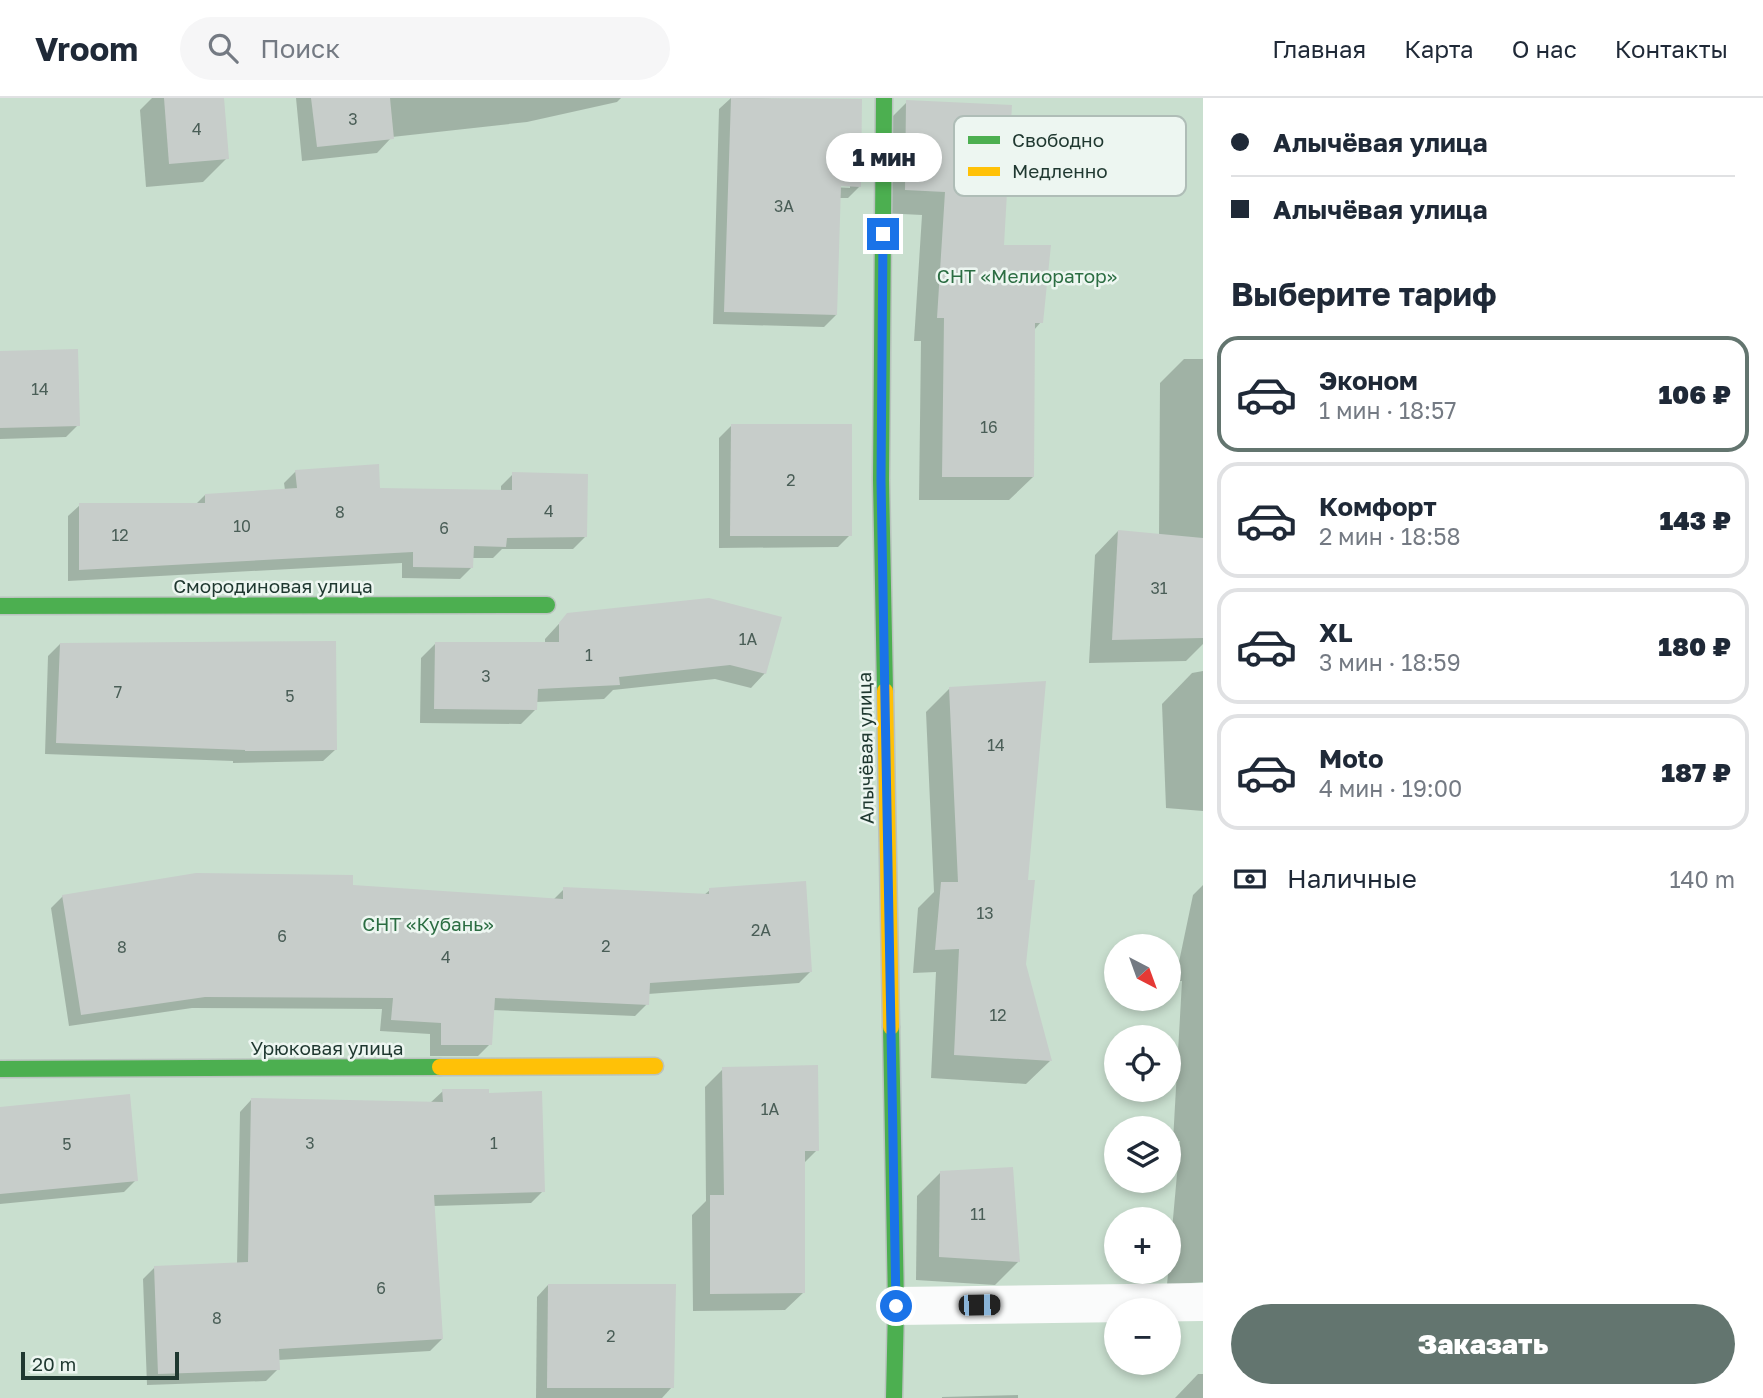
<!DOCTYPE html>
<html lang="ru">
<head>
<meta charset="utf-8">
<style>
  :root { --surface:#fff; --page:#f6f6f7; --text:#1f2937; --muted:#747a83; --line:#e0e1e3; --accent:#63756f }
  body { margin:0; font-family:"Golos Text",sans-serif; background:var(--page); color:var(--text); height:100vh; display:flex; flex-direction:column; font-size:26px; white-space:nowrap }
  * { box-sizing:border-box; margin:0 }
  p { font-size:23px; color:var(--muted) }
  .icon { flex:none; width:38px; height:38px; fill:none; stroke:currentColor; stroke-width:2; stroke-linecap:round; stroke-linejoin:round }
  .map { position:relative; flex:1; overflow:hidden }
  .sheet { display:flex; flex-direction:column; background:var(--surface); width:560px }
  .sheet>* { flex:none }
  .top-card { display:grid; align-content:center; height:154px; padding:0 28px; background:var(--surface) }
  .needle { width:46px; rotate:139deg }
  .buttons { position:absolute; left:1104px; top:836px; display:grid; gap:14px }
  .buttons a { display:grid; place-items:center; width:77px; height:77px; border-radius:50%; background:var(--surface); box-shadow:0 4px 10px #0003; font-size:35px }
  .scale { position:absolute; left:21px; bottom:18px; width:158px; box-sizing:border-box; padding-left:7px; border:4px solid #1f3830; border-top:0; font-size:19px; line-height:24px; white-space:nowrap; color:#1f3830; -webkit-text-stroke:5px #edf6f1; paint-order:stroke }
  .end { position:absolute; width:32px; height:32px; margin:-16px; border:9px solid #1a73e8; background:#fff; box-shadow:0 0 0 4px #fff }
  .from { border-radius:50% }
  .bubble { position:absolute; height:49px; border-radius:24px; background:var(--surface); box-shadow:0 4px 10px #0003; font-size:23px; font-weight:800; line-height:49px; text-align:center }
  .car { position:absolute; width:21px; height:42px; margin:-21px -10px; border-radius:9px; box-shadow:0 0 5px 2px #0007; background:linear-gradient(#222 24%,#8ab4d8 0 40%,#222 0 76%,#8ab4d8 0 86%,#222 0) }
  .top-card b { display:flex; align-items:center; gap:24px; height:66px; font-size:26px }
  .top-card b+b { border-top:2px solid var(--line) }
  .top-card i { width:18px; height:18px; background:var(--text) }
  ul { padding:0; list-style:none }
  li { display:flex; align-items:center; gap:21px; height:116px; margin:0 14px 10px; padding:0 14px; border:4px solid var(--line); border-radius:21px }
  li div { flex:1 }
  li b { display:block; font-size:26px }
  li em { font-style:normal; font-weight:800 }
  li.active { border-color:var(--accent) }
  li>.icon { width:63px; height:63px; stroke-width:1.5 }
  h2 { padding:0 28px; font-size:32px; line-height:84px }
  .pay { display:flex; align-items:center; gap:18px; height:77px; padding:0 28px; font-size:26px }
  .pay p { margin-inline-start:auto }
  .primary-button { display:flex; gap:14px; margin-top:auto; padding:14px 28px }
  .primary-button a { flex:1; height:80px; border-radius:42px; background:var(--accent); color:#fff; font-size:28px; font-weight:800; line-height:80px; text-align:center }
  header { display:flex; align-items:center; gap:42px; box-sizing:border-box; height:98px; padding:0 35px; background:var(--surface); border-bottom:2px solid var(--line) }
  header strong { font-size:33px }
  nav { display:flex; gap:38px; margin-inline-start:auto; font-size:24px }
  .search { width:490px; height:63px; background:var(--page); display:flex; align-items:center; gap:18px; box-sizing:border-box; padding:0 24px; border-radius:38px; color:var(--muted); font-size:26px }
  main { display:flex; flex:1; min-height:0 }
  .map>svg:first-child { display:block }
</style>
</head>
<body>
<header>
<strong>Vroom</strong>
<div class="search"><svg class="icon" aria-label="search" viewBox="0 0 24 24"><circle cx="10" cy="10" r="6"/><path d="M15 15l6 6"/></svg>Поиск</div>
<nav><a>Главная</a><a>Карта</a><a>О нас</a><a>Контакты</a></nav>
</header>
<main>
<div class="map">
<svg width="1203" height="1300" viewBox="0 0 1203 1300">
  <rect width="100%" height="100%" fill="#e0e6e3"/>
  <path fill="#c9dfcf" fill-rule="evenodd" d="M0,0h1203v1300h-1203zM1116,849h53v52h-53zM1116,940h53v52h-53zM1116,1031h53v52h-53zM1116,1122h53v52h-53zM1116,1213h53v52h-53z"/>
  <g fill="#0003" fill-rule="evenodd">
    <polygon points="152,0 222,0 227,60 203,84 146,89 140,12"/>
    <polygon points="296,0 621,0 617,4 527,24 392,39 377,55 302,63"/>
    <path d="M731,0l129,3v85l-12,12h-9l-3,117 -12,12 -111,-3 6,-215zM850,87v3l-18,-1z"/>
    <polygon points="907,4 1002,149 1041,224 1034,232 1033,379 1009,402 919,402 921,243 914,243 922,117 882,115 883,28"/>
    <polygon points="0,255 78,327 66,339 0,341"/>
    <polygon points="1184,261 1203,261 1203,546 1186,563 1089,565 1095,457 1118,433 1159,438 1160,285"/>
    <polygon points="731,328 850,437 838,449 719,450 719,340"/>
    <polygon points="296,373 379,392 501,394 501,388 513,376 585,439 573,451 502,451 493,460 472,460 472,469 460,481 402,480 402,465 68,483 68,418 80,407 196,406 205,397 285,392 284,385"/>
    <polygon points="568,516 765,575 751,590 715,581 613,592 604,601 536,604 536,611 521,626 420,625 421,560 436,545 545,546 545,541"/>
    <polygon points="60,546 335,652 323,663 233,665 233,663 45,656 48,558"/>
    <polygon points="1203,573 1203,713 1166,710 1162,606 1192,575"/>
    <polygon points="950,590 1026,784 1025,866 1050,963 1026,986 931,980 936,874 913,875 918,810 934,794 926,614"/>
    <polygon points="1203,787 1203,1184 1167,1187 1180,1043 1173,1043 1182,883 1175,883 1193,797"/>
    <polygon points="351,789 553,802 564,791 704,797 710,792 811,873 799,885 648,896 647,906 635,918 492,912 490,946 478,958 430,958 430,936 380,933 382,911 192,910 69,928 51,810 63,798"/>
    <polygon points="723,971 817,1052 803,1066 804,1194 785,1212 693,1213 692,1117 706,1103 705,989"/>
    <polygon points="443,993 487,997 543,1093 531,1105 433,1108 442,1241 430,1253 278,1262 278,1271 266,1283 147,1287 143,1181 155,1169 237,1166 240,1014 251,1002 430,1005"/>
    <polygon points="0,1010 136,1082 124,1094 0,1106"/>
    <polygon points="941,1074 1018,1164 995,1187 916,1182 917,1098"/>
    <polygon points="548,1187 672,1289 662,1300 536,1300 537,1199"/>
    <polygon points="1198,1276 1203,1276 1203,1300 1175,1300"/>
    <polygon points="1018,1297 1018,1300 942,1300 942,1299"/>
  </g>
  <g fill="#c7cdca">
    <polygon points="164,0 224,0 229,61 169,66"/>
    <polygon points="311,0 390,0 394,41 317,49"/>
    <polygon points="731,0 862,1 861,89 841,88 837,217 724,214"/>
    <polygon points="906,2 1012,7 1004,147 1051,147 1043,225 1035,225 1034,379 942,379 944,220 937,220 945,94 905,92"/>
    <polygon points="78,251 80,328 0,330 0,253"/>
    <polygon points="731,326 852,326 852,438 730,438"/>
    <polygon points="379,366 380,390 512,392 512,374 588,376 587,439 507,440 506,449 474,448 473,470 413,469 413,454 79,472 79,405 205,405 205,396 297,390 295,372"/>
    <polygon points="1118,432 1203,440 1203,540 1112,542"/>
    <polygon points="709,500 782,519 766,576 730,567 619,579 620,587 538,591 537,612 434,611 435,544 559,544 559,525 567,515"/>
    <polygon points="336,543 337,652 245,653 245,652 56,645 60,545"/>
    <polygon points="1046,583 1028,782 1035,782 1026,866 1052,963 954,957 959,851 935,852 941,784 958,784 949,589"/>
    <polygon points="196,775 353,777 353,787 563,801 563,789 709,796 709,790 806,783 812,874 650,885 649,907 495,900 492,947 441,947 441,925 391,922 393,900 205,899 81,917 62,797"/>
    <polygon points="818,967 819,1053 805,1053 805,1195 710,1196 710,1097 724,1097 722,969"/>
    <polygon points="442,991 489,991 489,995 542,993 545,1094 434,1097 443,1241 279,1251 280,1272 158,1276 154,1168 248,1164 251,1000 443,1004"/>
    <polygon points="130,996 138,1083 0,1096 0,1009"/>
    <polygon points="1013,1069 1020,1164 939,1159 940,1073"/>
    <polygon points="548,1186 676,1186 674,1290 547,1290"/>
  </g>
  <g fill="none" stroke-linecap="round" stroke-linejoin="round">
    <g stroke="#b9c3be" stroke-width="19">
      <g id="fast">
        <polyline points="884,0 881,382 885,593"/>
        <polyline points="0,508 547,507"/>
        <polyline points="891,929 896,1208 894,1300"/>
        <polyline points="0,971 440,969"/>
      </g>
    </g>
    <g stroke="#b9c3be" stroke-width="19">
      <g id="slow">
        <polyline points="885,593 891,929"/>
        <polyline points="440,969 655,968"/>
      </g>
    </g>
    <polyline stroke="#fafbfb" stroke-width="38" points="896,1208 1203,1204"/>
    <use href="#fast" stroke="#4caf50" stroke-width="16"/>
    <use href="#slow" stroke="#ffc107" stroke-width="16"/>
  </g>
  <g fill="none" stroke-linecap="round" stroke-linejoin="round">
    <polyline stroke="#1a73e8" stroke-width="9" points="883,136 881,382 896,1208"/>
  </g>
  <g text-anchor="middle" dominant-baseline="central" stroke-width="5" stroke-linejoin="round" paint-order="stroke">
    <g font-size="16" fill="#4a5e57">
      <text x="353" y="21">3</text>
      <text x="197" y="31">4</text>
      <text x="784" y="108">3А</text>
      <text x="40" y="291">14</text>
      <text x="989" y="329">16</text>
      <text x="791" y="382">2</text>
      <text x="549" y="413">4</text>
      <text x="340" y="414">8</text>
      <text x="242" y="428">10</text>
      <text x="444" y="430">6</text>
      <text x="120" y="437">12</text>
      <text x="1159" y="490">31</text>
      <text x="748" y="541">1А</text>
      <text x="589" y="557">1</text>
      <text x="486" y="578">3</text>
      <text x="118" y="594">7</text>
      <text x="290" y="598">5</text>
      <text x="996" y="647">14</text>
      <text x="985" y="815">13</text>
      <text x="761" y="832">2А</text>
      <text x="282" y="838">6</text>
      <text x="606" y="848">2</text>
      <text x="122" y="849">8</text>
      <text x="446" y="859">4</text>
      <text x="998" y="917">12</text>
      <text x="770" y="1011">1А</text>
      <text x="310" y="1045">3</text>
      <text x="494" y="1045">1</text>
      <text x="67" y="1046">5</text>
      <text x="978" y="1116">11</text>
      <text x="381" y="1190">6</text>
      <text x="217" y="1220">8</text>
      <text x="611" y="1238">2</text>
    </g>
    <g font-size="19" fill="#2b6d42" stroke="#edf6f1">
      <text x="1027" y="177">СНТ «Мелиоратор»</text>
      <text x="428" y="825">СНТ «Кубань»</text>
    </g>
    <g font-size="19" fill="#1f3830" stroke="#edf6f1">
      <text x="273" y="487">Смородиновая улица</text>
      <text transform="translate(865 650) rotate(-91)">Алычёвая улица</text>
      <text x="327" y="949">Урюковая улица</text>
    </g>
  </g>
  <rect x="954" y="18" width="232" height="80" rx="10" fill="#edf6f1" stroke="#afbdb7" stroke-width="2"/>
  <rect x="968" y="38" width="32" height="8" fill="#4caf50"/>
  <rect x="968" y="69" width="32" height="9" fill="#ffc107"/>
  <g font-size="19" fill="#1f3830">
    <text x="1012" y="49">Свободно</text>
    <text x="1012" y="80">Медленно</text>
  </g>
</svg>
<div class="buttons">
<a><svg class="needle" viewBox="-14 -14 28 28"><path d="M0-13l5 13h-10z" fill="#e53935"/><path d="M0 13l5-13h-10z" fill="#747a83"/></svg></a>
<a><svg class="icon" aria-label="locate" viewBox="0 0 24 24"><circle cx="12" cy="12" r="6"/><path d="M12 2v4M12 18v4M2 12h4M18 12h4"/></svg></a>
<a><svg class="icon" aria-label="layers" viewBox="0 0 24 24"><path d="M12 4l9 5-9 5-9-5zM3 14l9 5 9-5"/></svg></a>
<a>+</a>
<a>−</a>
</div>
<div class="scale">20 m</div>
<i class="end from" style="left:896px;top:1208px"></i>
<i class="end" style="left:883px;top:136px"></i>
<div class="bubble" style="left:826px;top:35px;width:116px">1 мин</div>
<i class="car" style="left:979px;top:1207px;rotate:89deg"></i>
</div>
<section class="sheet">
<div class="top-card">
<b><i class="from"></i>Алычёвая улица</b>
<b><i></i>Алычёвая улица</b>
</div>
<h2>Выберите тариф</h2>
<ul>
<li class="active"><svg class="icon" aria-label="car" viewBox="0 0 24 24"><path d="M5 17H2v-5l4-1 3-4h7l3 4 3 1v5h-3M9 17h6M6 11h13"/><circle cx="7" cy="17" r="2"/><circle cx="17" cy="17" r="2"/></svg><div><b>Эконом</b><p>1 мин · 18:57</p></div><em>106 ₽</em></li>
<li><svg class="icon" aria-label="car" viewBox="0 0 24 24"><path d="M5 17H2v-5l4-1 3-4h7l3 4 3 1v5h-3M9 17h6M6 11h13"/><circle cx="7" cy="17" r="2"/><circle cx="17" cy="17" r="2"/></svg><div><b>Комфорт</b><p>2 мин · 18:58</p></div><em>143 ₽</em></li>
<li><svg class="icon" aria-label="car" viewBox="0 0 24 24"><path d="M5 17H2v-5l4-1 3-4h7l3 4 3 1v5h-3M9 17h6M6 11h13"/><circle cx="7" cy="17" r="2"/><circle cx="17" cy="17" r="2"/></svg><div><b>XL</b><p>3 мин · 18:59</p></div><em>180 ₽</em></li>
<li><svg class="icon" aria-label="car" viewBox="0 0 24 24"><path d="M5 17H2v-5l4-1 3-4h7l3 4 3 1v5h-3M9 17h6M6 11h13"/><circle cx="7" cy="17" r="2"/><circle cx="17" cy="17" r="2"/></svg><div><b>Moto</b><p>4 мин · 19:00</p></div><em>187 ₽</em></li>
</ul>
<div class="pay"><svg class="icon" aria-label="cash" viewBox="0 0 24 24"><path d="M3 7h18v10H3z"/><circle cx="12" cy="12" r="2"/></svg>Наличные<p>140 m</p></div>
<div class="primary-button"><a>Заказать</a></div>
</section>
</main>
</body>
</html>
